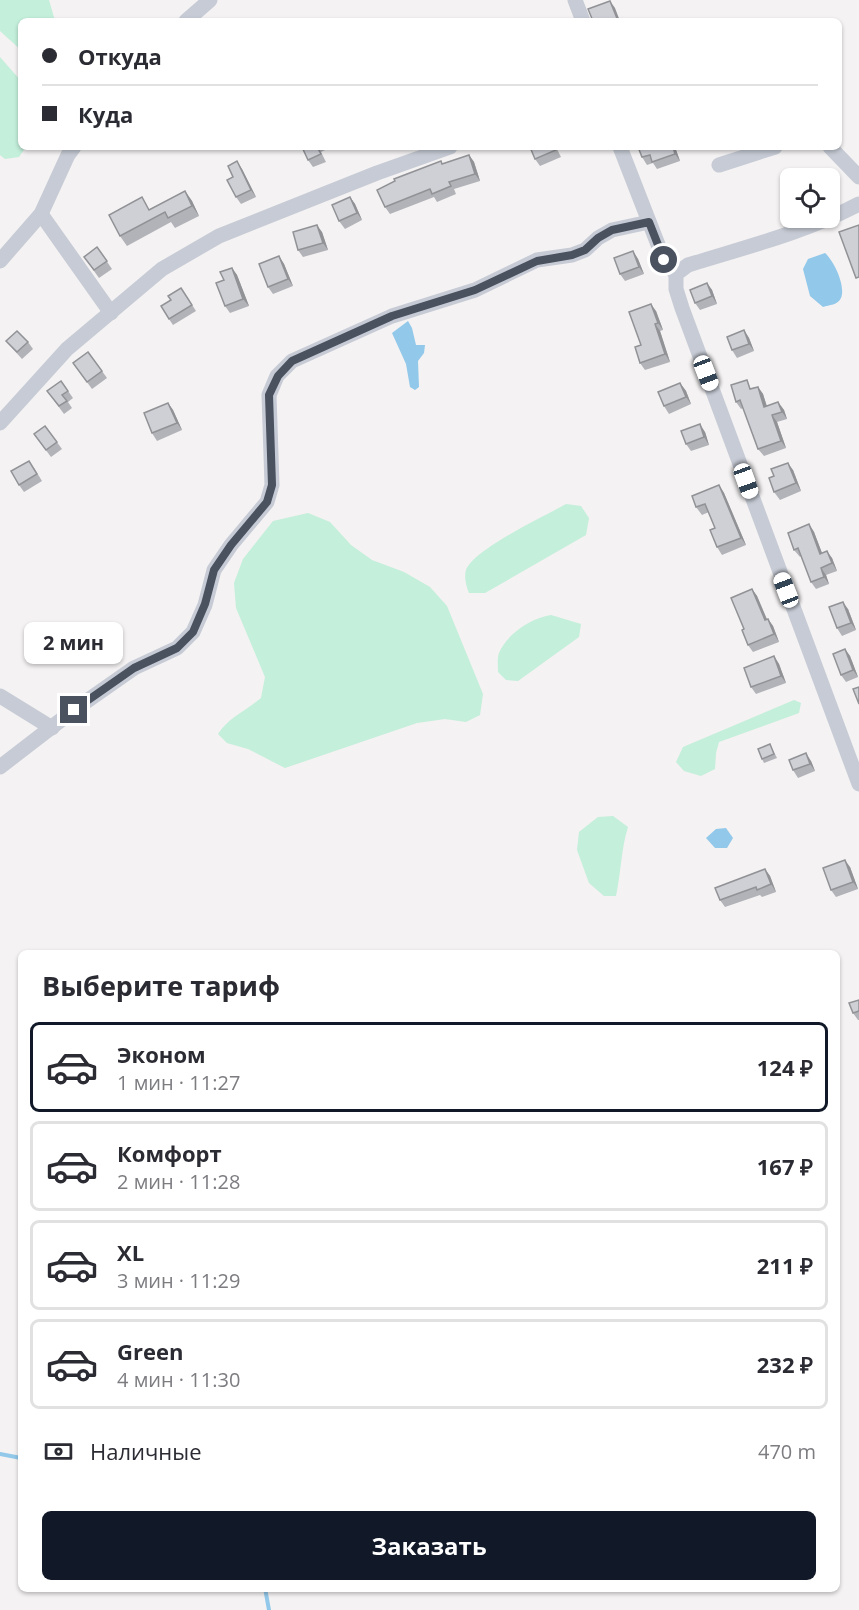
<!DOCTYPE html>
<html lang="ru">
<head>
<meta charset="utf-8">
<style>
  :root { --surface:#fff; --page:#f2f2f3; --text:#2b2b33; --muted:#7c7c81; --line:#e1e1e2; --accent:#111827 }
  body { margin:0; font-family:"Open Sans",sans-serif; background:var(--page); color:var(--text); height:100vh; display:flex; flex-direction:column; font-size:22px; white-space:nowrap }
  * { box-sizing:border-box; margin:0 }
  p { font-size:20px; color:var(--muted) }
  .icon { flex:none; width:33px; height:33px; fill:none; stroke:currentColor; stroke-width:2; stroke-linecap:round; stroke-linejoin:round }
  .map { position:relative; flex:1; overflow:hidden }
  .panel { position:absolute; left:18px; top:950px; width:822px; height:642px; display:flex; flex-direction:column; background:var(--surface); border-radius:9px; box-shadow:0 2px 4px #0004 }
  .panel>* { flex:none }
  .guide { position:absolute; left:18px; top:18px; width:824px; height:132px; border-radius:9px; box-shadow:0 2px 4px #0004; display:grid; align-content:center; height:132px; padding:0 24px; background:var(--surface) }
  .buttons { position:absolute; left:780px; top:168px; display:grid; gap:12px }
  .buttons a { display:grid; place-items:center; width:60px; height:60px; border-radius:9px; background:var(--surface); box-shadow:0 2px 4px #0004; font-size:30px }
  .end { position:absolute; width:27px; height:27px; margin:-14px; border:8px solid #4a515f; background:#fff; box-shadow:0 0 0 3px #fff }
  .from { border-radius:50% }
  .bubble { position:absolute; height:42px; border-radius:9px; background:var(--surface); box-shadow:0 2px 4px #0004; font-size:20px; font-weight:700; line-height:42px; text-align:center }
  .car { position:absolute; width:18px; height:36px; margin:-18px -9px; border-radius:8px; box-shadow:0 0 4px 2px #0007; background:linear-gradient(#fff 24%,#345 0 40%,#fff 0 76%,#345 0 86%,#fff 0) }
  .guide b { display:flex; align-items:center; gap:21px; height:57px; font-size:22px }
  .guide b+b { border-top:2px solid var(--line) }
  .guide i { width:15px; height:15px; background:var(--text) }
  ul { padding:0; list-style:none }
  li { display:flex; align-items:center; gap:18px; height:90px; margin:0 12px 9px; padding:0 12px; border:3px solid var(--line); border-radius:9px }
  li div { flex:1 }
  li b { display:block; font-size:22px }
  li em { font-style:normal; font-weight:700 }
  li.selected { border-color:var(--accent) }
  li>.icon { width:54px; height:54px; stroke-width:1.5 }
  h2 { padding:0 24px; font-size:27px; line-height:72px }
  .pay { display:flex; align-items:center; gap:15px; height:66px; padding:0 24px; font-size:22px }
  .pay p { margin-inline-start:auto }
  .cta { display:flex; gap:12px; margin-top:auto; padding:12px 24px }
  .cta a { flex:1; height:69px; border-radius:9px; background:var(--accent); color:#fff; font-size:24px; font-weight:700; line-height:69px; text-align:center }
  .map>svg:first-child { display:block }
</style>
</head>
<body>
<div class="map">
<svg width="859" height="1610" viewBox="0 0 859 1610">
  <rect width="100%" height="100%" fill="#f4f2f2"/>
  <g fill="#c3efdb">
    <polygon points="0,0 49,0 55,21 21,21 21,50 0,31"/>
    <polygon points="0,57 21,81 21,147 26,147 19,157 5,159 0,155"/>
    <path d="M566,504l15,2 8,12 -3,17 -101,58h-16c-3,-7 -5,-16 -3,-23 8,-21 79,-54 100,-66z"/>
    <path d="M308,513l22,9 21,23 21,15 32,12 26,15 17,19 36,88 -3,21 -14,7 -21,-3 -28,4 -132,45 -37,-19 -21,-6 -9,-9c10,-16 28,-23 43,-36l4,-21 -29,-69 -2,-25 9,-24 30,-38z"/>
    <path d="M551,615l30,9 -2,13 -61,44 -12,-1 -8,-8c0,-6 -1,-13 1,-19 8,-19 32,-35 52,-38z"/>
    <polygon points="794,700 801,703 799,713 719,742 716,753 715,769 701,776 684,771 676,762 683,747"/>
    <path d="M613,816l15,11c-7,22 -7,46 -12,69h-12l-15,-13 -12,-33 2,-18 19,-15z"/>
  </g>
  <g fill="#92c8ea">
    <path d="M825,253c9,8 21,33 16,45 -3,7 -12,7 -18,9l-13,-11 -7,-27 5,-10z"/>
    <polygon points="408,321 412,328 416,345 425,345 424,353 418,361 419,387 415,390 410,387 406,364 392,333"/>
    <polygon points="726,828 733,838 727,848 715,848 706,838 716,829"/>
  </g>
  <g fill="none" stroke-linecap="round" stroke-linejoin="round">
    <g stroke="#92c8ea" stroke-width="4">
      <polyline points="0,1454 21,1458"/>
      <polyline points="265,1588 269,1610"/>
    </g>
    <g stroke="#c6cbd5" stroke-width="15">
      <polyline points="575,0 583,21"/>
      <polyline points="186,21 210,0"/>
      <polyline points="620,147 664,260 676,274"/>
      <polyline points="830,147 859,177"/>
      <polyline points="719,165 775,147"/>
      <path d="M859,204c-53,28 -113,43 -171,61l-12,9v15l6,19 177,476"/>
      <polyline points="41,214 111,313"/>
      <polyline points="0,261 41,214 68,155 74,147"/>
      <polyline points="0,423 67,349 162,269 219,236 377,173 450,147"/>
      <polyline points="0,696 52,728"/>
      <polyline points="0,767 74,710 134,668 177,648 193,632 205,605 214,570 231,545 267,502 272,485 269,395 277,376 292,361 392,316 475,290 537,260 572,255 585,250 598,238 612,230 649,222"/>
    </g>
  </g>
  <g fill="#b2b3b8">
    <polygon points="302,147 331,147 321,152 326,162 313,167 308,160"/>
    <polygon points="361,147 372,147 363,150"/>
    <polygon points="556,147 561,157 540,166 535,159"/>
    <polygon points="638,147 675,147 680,161 657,169 653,163 647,165 642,157"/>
    <polygon points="469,155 474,162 480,181 454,189 456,194 437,202 434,197 390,214 385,207 441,161 442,164"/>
    <polygon points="242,169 256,197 241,204 236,197 233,177"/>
    <polygon points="185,191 192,201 199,216 175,228 171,222 127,246 120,236 150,209"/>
    <polygon points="350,197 355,204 362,220 345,229 339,221"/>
    <polygon points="322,232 328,250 303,257 298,250"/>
    <polygon points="97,247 112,269 99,278 84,257"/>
    <polygon points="633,251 638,259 644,274 625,281 620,274"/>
    <polygon points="279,256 284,264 293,286 273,294 268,287"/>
    <polygon points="232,268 237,275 249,306 230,313 225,306 224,280"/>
    <polygon points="707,283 712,290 717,304 700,310 695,303"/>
    <polygon points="185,294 196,311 173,325 169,319 171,300"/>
    <polygon points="656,311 663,330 660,331 670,362 645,370 640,363 641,345"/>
    <polygon points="744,330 749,338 754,351 737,358 732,350"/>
    <polygon points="6,341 28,342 33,349 22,359 12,348"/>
    <polygon points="88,352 107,378 92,389 73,363"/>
    <polygon points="61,381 73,398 68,402 72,408 64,414 47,391"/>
    <polygon points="680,383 686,391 691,404 669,414 664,406"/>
    <polygon points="758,387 763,394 767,406 778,402 784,410 787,419 777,422 786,448 764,456 758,449 743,408 741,409 736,402 752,388"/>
    <polygon points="168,403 173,410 182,430 157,441 152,433"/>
    <polygon points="45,426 62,449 51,457 34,434"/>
    <polygon points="705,432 709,445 691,451 686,444"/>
    <polygon points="34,468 42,481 24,492 19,485"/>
    <polygon points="793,470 801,491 780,500 774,492"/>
    <polygon points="719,485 724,493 746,545 722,555 717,547 715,528 709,512 702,515 696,507"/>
    <polygon points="809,524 814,532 822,553 832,558 837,571 826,575 829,584 816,589 811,582 801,556 800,557 794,550"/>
    <polygon points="752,589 757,596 767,619 768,619 773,626 779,642 753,652 748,645 744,629"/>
    <polygon points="848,609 856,630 842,636 837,628"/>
    <polygon points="845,649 850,656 858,677 846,682 841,675"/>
    <polygon points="774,656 779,664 786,683 756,694 751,687"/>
    <polygon points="770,744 777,758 764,763 762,759"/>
    <polygon points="811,761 815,771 798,778 793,770"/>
    <polygon points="850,867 858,889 836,897 831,890"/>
    <polygon points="765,869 770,876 776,892 762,897 760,895 725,907 720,900"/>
    <polygon points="859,1000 859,1020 858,1020 853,1013"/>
  </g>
  <g fill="#919296">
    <polygon points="610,1 615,8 620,21 618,21"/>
    <polygon points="673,147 675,147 680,161 675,154"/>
    <polygon points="469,155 474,162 480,181 475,174"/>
    <polygon points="237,161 242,169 256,197 251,190"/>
    <polygon points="185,191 192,201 199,216 192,206"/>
    <polygon points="350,197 355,204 362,220 357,213"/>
    <polygon points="317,225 322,232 328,250 323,243"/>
    <polygon points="633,251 638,259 644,274 639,267"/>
    <polygon points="279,256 284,264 293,286 288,279"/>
    <polygon points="232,268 237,275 249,306 243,299"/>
    <polygon points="707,283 712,290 717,304 712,296"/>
    <polygon points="651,304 656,311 663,330 658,323"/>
    <polygon points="655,324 660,331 670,362 665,354"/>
    <polygon points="744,330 749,338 754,351 749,344"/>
    <polygon points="680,383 686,391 691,404 686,397"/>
    <polygon points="758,387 763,394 769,414 764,407"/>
    <polygon points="778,402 784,410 787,419 782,412"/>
    <polygon points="168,403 173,410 182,430 177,423"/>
    <polygon points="772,415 777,422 786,448 781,441"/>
    <polygon points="700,424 705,432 709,445 704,437"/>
    <polygon points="788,463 793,470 801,491 796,483"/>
    <polygon points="719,485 724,493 746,545 741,538"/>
    <polygon points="809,524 814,532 825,561 820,554"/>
    <polygon points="827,551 832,558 837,571 832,563"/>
    <polygon points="821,568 826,575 829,584 824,577"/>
    <polygon points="752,589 757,596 770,627 765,620"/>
    <polygon points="843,602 848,609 856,630 851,623"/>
    <polygon points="768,619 773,626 779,642 774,634"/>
    <polygon points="845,649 850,656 858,677 853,670"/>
    <polygon points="774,656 779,664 786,683 781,676"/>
    <polygon points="806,753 811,761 815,771 810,764"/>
    <polygon points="845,860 850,867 858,889 853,882"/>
    <polygon points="765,869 770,876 776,892 771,884"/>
  </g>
  <g fill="#cfd0d6" stroke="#919296" stroke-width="1.5">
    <polygon points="610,1 618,21 593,21 588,9"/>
    <polygon points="302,147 317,147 321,154 308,160"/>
    <polygon points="530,147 554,147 556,150 535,159"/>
    <polygon points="638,147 673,147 675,154 652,162 650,155 642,157"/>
    <polygon points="469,155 475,174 449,182 451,186 432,194 430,189 385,207 377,190 395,181 394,179 441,161 442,164"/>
    <polygon points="237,161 251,190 236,197 227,180 233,177 228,166"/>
    <polygon points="185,191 192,206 168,218 165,212 120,236 109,215 142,197 149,210"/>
    <polygon points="350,197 357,213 339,221 332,205"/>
    <polygon points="317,225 323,243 298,250 293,232"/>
    <polygon points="859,225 859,277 856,278 839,232"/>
    <polygon points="97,247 107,261 94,270 84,257"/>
    <polygon points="633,251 639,267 620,274 614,258"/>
    <polygon points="279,256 288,279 268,287 259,264"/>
    <polygon points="232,268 243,299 225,306 216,283 224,280 220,272"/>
    <polygon points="707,283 712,296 695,303 690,290"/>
    <polygon points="181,288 192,305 169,319 161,306 171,300 168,296"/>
    <polygon points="651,304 658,323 655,324 665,354 640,363 635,347 641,345 629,312"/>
    <polygon points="744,330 749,344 732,350 727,337"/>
    <polygon points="17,331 28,342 17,352 6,341"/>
    <polygon points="88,352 102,371 87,382 73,363"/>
    <polygon points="747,380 750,389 758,387 764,407 778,402 782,412 772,415 781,441 758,449 740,400 736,402 731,385"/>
    <polygon points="61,381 68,391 62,395 67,401 59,406 47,391"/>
    <polygon points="680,383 686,397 664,406 658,392"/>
    <polygon points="168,403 177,423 152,433 144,413"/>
    <polygon points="700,424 704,437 686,444 681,431"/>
    <polygon points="45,426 57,442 46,450 34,434"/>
    <polygon points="29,461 37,474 19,485 11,471"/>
    <polygon points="788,463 796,483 774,492 769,478 774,476 771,469"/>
    <polygon points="719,485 741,538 717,547 710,530 715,528 705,504 696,507 692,496"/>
    <polygon points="809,524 820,554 827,551 832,563 821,568 824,577 811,582 798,548 794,550 788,533"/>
    <polygon points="752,589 765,620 768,619 774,634 748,645 742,630 744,629 731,598"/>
    <polygon points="843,602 851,623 837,628 829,607"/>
    <polygon points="845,649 853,670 841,675 833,654"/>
    <polygon points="774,656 781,676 751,687 744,668"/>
    <polygon points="859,687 859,704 853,689"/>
    <polygon points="770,744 774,754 762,759 758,749"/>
    <polygon points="806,753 810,764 793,770 789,760"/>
    <polygon points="845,860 853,882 831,890 823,868"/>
    <polygon points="765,869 771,884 757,890 756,887 720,900 715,888"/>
    <polygon points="859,1000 859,1011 853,1013 849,1003"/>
  </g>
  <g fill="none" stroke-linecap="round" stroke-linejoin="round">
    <polyline stroke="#4a515f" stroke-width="8" points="74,710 134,668 177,648 193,632 205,604 214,570 231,545 267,502 272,485 269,395 278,376 292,361 392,316 475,290 537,261 572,255 585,250 598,238 612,230 649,222 664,260"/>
  </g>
</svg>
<div class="buttons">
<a><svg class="icon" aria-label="locate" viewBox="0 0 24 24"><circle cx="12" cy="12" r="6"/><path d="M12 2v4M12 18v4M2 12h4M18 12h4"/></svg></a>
</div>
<i class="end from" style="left:664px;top:260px"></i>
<i class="end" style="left:74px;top:710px"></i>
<div class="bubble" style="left:24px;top:622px;width:99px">2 мин</div>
<i class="car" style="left:706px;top:373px;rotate:159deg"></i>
<i class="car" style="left:746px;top:481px;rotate:160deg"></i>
<i class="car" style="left:786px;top:590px;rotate:339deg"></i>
<div class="guide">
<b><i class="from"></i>Откуда</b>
<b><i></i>Куда</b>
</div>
<section class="panel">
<h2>Выберите тариф</h2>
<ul>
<li class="selected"><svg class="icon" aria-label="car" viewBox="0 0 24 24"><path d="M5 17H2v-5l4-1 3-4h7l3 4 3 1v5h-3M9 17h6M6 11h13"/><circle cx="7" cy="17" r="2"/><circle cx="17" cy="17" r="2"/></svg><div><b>Эконом</b><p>1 мин · 11:27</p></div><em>124 ₽</em></li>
<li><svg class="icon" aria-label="car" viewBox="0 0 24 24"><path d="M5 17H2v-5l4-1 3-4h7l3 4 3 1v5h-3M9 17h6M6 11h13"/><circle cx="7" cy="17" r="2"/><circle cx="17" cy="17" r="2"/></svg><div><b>Комфорт</b><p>2 мин · 11:28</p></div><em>167 ₽</em></li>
<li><svg class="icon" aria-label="car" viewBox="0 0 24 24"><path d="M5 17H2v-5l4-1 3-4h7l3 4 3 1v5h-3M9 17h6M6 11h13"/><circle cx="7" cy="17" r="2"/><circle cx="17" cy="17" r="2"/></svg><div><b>XL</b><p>3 мин · 11:29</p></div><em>211 ₽</em></li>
<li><svg class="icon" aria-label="car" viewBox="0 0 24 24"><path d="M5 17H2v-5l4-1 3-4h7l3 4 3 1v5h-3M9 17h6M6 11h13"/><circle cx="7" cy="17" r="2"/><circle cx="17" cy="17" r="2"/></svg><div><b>Green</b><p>4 мин · 11:30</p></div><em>232 ₽</em></li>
</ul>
<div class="pay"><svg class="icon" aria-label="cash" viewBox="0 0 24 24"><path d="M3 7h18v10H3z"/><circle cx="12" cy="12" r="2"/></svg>Наличные<p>470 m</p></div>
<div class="cta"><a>Заказать</a></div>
</section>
</div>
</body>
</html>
